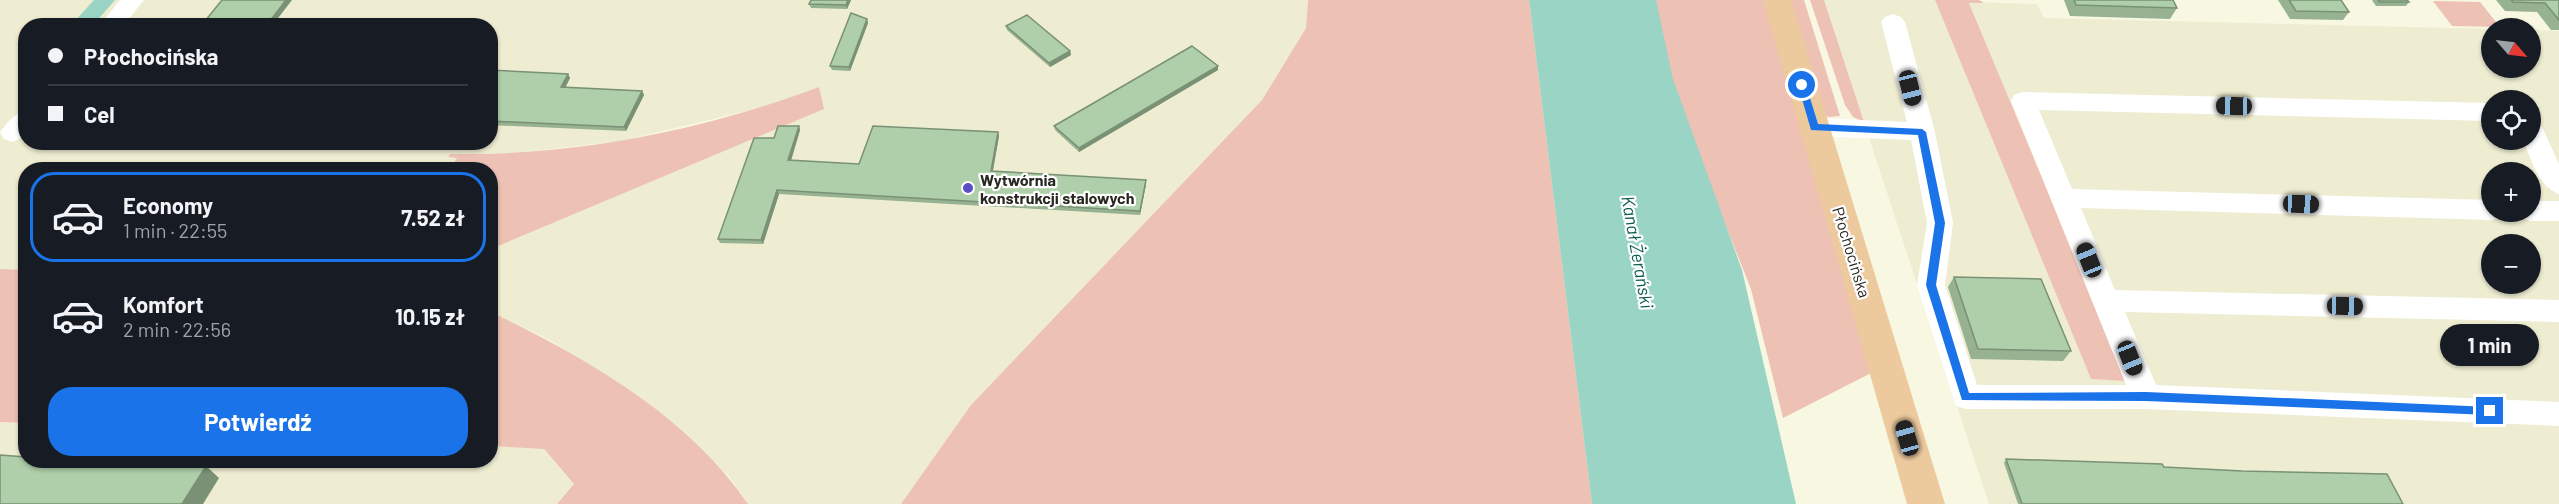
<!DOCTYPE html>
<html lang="pl">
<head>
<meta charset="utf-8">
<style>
  :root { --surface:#171b24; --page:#20242c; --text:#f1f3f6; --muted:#9ea1a6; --line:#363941; --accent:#1a73e8 }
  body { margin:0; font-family:Barlow,sans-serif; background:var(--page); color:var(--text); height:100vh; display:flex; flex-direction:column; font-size:22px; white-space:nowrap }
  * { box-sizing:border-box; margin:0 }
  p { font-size:20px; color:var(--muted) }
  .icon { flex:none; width:33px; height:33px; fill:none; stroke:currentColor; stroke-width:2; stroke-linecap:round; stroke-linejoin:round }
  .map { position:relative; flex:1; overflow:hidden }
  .side { position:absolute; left:18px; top:162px; width:480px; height:306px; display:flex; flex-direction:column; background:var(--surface); border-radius:24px; box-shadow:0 2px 4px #0004 }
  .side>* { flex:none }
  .hud { position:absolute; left:18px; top:18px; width:480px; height:132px; border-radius:24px; box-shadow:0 2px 4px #0004; display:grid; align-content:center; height:132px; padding:0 30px; background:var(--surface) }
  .needle { width:39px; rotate:118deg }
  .tools { position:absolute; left:2481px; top:18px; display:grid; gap:12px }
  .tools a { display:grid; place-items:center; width:60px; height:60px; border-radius:50%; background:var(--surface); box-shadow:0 2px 4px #0004; font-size:30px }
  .end { position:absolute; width:27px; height:27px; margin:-14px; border:8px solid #1a73e8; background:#fff; box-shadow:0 0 0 3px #fff }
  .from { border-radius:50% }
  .bubble { position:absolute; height:42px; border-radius:21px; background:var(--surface); box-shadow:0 2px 4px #0004; font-size:20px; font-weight:700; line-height:42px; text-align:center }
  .car { position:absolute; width:18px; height:36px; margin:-18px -9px; border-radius:8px; box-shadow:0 0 4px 2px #0007; background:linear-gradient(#222 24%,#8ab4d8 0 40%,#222 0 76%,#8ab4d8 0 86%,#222 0) }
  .hud b { display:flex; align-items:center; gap:21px; height:57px; font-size:22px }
  .hud b+b { border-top:2px solid var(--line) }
  .hud i { width:15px; height:15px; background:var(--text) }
  ul { padding:10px 0 0; list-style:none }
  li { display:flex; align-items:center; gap:18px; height:90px; margin:0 12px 9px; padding:0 18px; border:3px solid transparent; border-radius:24px }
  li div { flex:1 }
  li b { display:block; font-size:22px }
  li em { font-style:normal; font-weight:700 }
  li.current { border-color:var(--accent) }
  li>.icon { width:54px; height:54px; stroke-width:1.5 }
  .primary-button { display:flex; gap:12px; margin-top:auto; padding:12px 30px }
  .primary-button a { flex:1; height:69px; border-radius:24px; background:var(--accent); color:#fff; font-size:24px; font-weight:700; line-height:69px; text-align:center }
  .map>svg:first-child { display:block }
</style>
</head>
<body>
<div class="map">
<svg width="2559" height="504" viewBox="0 0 2559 504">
  <rect width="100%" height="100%" fill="#f7f7e2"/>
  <g fill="#eeedd1" fill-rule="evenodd">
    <path d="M0,0h1308l-2,28 -44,72 -291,305 -70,99h-153l-20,-29 -174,-133 -63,-30v-63l332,-140 -4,-22 -44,17 -155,37 -114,13h-56l8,4 -8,11 -424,1 -1,100 -25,-1zM26,26h464v116h-464z"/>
    <path d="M1824,0h111l156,379 35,1 -157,-378 68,2 7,14 447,11 1,39h38l1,-38 28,1v473h-570zM2492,100h38v40h-38zM2492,172h38v40h-38zM2492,244h38v40h-38z"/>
    <polygon points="0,422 25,423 26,460 490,460 491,446 543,449 574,484 557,504 0,504"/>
  </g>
  <g fill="#edc1b4">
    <polygon points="1308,0 1529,0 1592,504 901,504 971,405 1262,100 1306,28"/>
    <polygon points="1654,0 1766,0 1873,372 1783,418 1751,289 1692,141 1687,140"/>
    <polygon points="1788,0 1804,0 1840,116 1828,117 1822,112"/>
    <polygon points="1810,0 1824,0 1864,122 1853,117 1845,105"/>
    <polygon points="1935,0 1979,0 1984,3 1969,3 2127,381 2091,379"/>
    <polygon points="2433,1 2480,2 2500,27 2452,26"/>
    <path d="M819,87l5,22 -333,140 -1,-79 -40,-1 7,-11 -9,-1 2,-3c125,2 252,-23 369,-67z"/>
    <polygon points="0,269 25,270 25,423 0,422"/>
    <path d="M491,312c95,46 196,103 257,192h-191l17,-20 -30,-35 -53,-3z"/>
  </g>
  <g fill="#99d4c4">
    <polygon points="94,0 115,0 95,23 74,22"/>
    <polygon points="1529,0 1656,0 1673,79 1742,270 1796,504 1592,504"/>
  </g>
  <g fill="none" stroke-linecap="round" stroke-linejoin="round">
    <g fill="#fff" fill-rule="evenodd">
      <polygon points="120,0 144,0 123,26 99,26"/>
      <polygon points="1893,14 1901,17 1905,22 1935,132 1953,223 1945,285 1977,385 2126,385 2011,101 2014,95 2023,92 2492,103 2492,121 2039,110 2072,189 2492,200 2492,212 2504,212 2501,217 2492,220 2081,208 2115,290 2559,300 2559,322 2125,312 2156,385 2559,402 2559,426 2146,409 1966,409 1956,406 1917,285 1927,223 1911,140 1814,136 1805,133 1802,127 1805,121 1814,118 1907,122 1881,22 1885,17"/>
      <path d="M26,110v25l-13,7 -9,-3 -4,-6c6,-10 14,-19 26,-23z"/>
      <path d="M2530,117l9,3 20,44v30c-21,-7 -28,-36 -36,-54h7z"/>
      <polygon points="2530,201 2559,201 2559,221 2530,221 2521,218 2517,212 2530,212"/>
    </g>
    <polygon fill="#ecca9e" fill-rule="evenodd" points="1763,0 1791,0 1945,504 1907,504"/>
  </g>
  <g fill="#96b291">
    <polygon points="811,0 851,0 847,9 811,8 809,4"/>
    <polygon points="2064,0 2173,0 2177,8 2170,19 2070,16"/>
    <polygon points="2278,0 2341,0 2349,12 2343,20 2290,19"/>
    <polygon points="2372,0 2407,0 2409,2 2406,6 2376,6"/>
    <polygon points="2496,0 2559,0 2559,30 2551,30 2537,12 2505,11"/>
    <polygon points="867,19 868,23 850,71 832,70 830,66"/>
    <polygon points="1006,26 1070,51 1071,55 1050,67 1007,30"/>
    <polygon points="1218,66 1218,70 1079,152 1055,130 1054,126"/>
    <polygon points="490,70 568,74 570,78 565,88 642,91 644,95 626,131 490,125"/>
    <polygon points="799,126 800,130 791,160 859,164 998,132 999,136 993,171 1146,180 1146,184 1140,215 779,194 763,244 720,243 718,239 774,138"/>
    <polygon points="1954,277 2071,351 2063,361 1971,359 1948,287"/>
    <polygon points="2006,459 2164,467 2403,504 2018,504 2004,463"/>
  </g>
  <g fill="#7a9176">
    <polygon points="286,0 292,0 272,26 266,26"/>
    <polygon points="848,0 851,0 847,9 846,5"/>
    <polygon points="867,19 868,23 850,71 849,67"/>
    <polygon points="1070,51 1071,55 1050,67 1049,63"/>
    <polygon points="1218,66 1218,70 1079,152 1079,148"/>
    <polygon points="568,74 570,78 563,92 561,87"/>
    <polygon points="642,91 644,95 626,131 624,127"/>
    <polygon points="799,126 800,130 790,164 788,160"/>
    <polygon points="998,132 999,136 992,175 991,171"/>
    <polygon points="1146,180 1146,184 1140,215 1140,211"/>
    <polygon points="777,190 779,194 763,244 761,240"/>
    <polygon points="206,466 219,478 203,504 182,504"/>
  </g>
  <g fill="#aecfa9" stroke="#7a9176" stroke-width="1.5">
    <polygon points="222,0 286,0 266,26 201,26"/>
    <polygon points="811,0 848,0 846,5 809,4"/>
    <polygon points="2074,0 2173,0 2177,8 2076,5"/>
    <polygon points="2289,0 2341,0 2349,12 2296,11"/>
    <polygon points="2378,0 2407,0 2409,2 2379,2"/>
    <polygon points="2511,0 2559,0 2559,20 2545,3 2513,2"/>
    <polygon points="851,13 867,19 849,67 830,66"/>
    <polygon points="1027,15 1070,51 1049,63 1006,26"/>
    <polygon points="1192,46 1218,66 1079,148 1054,126"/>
    <polygon points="490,70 568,74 561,87 642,91 624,127 490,121"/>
    <polygon points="778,126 799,126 788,160 859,164 873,126 998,132 991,171 1146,180 1140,211 777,190 761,240 718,239 754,138 774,138"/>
    <polygon points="1954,277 2041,279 2071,351 1978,349"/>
    <polygon points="0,455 26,457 26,460 104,460 206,466 182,504 0,504"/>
    <polygon points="2006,459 2162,464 2164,467 2242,471 2387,474 2403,504 2022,504"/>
  </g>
  <polygon fill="#1a73e8" points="1802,82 1806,85 1818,124 1922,129 1926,132 1945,223 1936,285 1969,393 2146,392 2490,407 2495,411 2490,415 2146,401 1962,400 1926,285 1935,223 1918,135 1811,130 1798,85"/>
  <circle fill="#584fc7" stroke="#fff" stroke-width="2" cx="968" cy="188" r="6"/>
  <g text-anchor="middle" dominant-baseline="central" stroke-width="4.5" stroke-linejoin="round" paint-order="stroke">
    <g font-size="16" font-weight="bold" fill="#282820" stroke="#fff" text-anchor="start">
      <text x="980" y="179">Wytwórnia<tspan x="980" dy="18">konstrukcji stalowych</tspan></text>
    </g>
    <g font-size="16" fill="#282820" stroke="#fff">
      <text transform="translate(1852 252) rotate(73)">Płochocińska</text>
    </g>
    <g font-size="18" font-style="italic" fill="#105e4f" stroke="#fff">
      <text transform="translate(1638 252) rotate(80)">Kanał Żerański</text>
    </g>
  </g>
</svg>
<div class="tools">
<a><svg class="needle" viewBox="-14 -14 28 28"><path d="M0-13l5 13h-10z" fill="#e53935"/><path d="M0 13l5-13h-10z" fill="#9ea1a6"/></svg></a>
<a><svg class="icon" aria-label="locate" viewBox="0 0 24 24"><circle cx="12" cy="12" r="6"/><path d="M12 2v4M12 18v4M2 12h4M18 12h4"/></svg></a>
<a>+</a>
<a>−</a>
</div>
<i class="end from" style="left:1802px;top:85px"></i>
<i class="end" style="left:2490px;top:411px"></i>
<div class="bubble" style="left:2440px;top:324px;width:99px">1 min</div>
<i class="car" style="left:1910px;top:88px;rotate:166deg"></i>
<i class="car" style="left:2234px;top:106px;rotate:271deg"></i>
<i class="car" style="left:2301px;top:204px;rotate:92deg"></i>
<i class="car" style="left:2089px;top:260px;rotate:338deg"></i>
<i class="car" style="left:2345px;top:306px;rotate:91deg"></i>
<i class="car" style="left:2130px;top:358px;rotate:158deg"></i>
<i class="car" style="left:1907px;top:438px;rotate:344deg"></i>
<div class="hud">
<b><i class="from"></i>Płochocińska</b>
<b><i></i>Cel</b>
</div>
<section class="side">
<ul>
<li class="current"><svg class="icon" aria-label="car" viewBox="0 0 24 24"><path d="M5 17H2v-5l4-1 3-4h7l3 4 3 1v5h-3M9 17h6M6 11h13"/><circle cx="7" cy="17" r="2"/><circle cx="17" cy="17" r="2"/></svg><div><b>Economy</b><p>1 min · 22:55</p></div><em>7.52 zł</em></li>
<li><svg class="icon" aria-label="car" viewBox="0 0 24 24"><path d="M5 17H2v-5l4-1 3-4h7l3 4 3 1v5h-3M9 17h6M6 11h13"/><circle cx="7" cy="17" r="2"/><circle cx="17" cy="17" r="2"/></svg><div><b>Komfort</b><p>2 min · 22:56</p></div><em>10.15 zł</em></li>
</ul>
<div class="primary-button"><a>Potwierdź</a></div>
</section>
</div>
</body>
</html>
